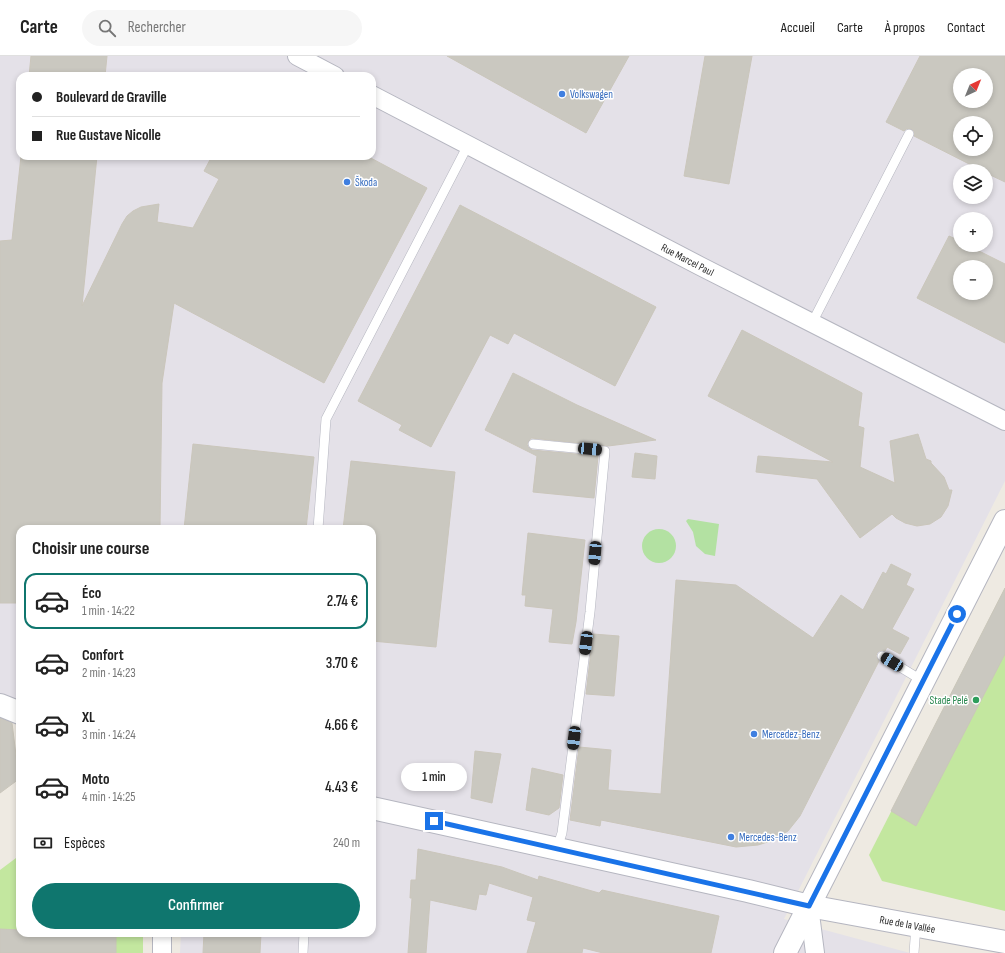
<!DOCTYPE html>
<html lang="fr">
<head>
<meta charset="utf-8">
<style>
  :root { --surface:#fff; --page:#f6f6f6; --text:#222; --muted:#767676; --line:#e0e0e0; --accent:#0f766e }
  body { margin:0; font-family:"Sofia Sans Condensed",sans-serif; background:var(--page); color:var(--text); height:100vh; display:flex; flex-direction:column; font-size:15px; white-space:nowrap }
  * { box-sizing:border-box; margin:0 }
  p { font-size:13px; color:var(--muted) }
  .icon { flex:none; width:22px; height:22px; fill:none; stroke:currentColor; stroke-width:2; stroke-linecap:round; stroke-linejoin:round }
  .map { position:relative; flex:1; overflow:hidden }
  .panel { position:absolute; left:16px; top:469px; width:360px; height:412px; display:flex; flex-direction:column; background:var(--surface); border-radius:12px; box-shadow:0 2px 6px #0003 }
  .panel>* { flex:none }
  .guide { position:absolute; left:16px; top:16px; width:360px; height:88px; border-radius:12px; box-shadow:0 2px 6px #0003; display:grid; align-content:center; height:88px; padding:0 16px; background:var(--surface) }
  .needle { width:26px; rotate:43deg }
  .tools { position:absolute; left:953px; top:12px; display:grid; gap:8px }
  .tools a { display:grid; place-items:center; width:40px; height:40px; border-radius:50%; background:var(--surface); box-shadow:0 2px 6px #0003; font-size:20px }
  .end { position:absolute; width:18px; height:18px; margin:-9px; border:5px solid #1a73e8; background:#fff; box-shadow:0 0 0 2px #fff }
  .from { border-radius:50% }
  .bubble { position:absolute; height:28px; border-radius:14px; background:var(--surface); box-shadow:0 2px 6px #0003; font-size:13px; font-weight:600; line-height:28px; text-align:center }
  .car { position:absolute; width:12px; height:24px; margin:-12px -6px; border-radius:5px; box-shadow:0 0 3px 1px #0007; background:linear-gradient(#222 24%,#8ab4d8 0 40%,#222 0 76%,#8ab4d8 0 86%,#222 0) }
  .guide b { display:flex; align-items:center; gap:14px; height:38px; font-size:15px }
  .guide b+b { border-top:1px solid var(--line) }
  .guide i { width:10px; height:10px; background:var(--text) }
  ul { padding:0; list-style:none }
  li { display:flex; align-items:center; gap:12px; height:56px; margin:0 8px 6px; padding:0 8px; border:2px solid transparent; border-radius:12px }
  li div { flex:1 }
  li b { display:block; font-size:15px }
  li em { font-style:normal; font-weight:600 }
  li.selected { border-color:var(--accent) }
  li>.icon { width:36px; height:36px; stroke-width:1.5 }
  h2 { padding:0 16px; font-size:18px; line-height:48px }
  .pay { display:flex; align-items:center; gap:10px; height:44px; padding:0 16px; font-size:15px }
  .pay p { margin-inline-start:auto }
  .primary-button { display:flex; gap:8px; margin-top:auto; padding:8px 16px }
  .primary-button a { flex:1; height:46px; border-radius:24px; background:var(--accent); color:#fff; font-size:16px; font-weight:600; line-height:46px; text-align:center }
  header { display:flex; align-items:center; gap:24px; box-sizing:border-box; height:56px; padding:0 20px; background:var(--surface); border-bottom:1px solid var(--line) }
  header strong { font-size:19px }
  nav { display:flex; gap:22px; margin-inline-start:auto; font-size:14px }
  .search { width:280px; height:36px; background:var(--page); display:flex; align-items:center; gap:10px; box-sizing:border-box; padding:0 14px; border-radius:22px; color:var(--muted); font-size:15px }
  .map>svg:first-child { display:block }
</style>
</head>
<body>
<header>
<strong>Carte</strong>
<div class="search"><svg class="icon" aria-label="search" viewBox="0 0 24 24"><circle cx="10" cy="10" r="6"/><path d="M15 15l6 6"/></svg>Rechercher</div>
<nav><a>Accueil</a><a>Carte</a><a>À propos</a><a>Contact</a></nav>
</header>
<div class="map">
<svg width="1005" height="897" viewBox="0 0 1005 897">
  <rect width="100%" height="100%" fill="#eeeae2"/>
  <path fill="#e4e1e8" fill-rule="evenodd" d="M0,0h1005v425l-221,438 126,34h-730l1,-20h191v-404h-352v195l-20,-8zM960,19h26v26h-26zM20,20h352v80h-352zM960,67h26v26h-26zM960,115h26v26h-26zM960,163h26v26h-26zM960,211h26v26h-26z"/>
  <g fill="#b3e1a2">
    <polygon points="688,463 719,468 715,500 705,498 696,490 693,476 686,465"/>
    <circle cx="659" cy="490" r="17"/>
  </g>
  <g fill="#c3e79f">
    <polygon points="1005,532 1005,855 882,825 869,799"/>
    <polygon points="20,799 20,877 143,877 143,897 0,897 0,814"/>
  </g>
  <g fill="#cac8c0" stroke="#cac6bb" fill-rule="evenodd">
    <polygon points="31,0 107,0 105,20 29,20"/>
    <polygon points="447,0 629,0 586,77"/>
    <polygon points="705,0 752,0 729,128 684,120"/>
    <path d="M920,0h85v126l-19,-9v-2h-3l-69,-35v-5l-3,-2h-5l-2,2 -18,-9zM960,19h26v26h-26zM960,67h26v26h-26z"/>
    <polygon points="21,100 97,100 82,250 122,168 127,160 133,155 141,151 159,148 157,166 193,172 219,123 204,115 212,100 367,100 427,132 324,327 174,247 162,327 160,473 20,473 20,547 0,547 0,185 12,184"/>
    <polygon points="460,149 656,251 615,330 514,277 508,288 490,279 431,391 399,374 402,369 358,345"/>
    <path d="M949,180l11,5v4h7l38,19v79l-88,-45zM960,211h26v26h-26z"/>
    <polygon points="742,274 862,337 858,370 864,372 860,411 895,427 890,385 918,378 926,403 931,405 931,407 944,421 949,434 952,434 948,450 941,461 930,468 917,470 905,467 896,462 892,458 860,482 817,423 756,416 758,400 833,406 708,340"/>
    <polygon points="513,317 577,349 656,384 608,390 531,382 527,388 528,391 532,394 598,400 594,442 533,436 537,400 485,374"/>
    <polygon points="193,388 314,401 306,473 184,473"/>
    <polygon points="635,397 657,400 655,423 632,421"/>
    <polygon points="351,405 455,416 436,591 372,585 372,473 343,473"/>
    <polygon points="528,477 585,484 576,566 572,588 549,586 553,553 525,550 526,539 522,539"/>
    <polygon points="891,508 911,518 906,529 914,533 892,573 909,582 900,598 887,591 885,595 879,595 877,597 876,600 879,605 800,760 788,775 774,784 758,789 736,791 601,764 600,770 570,764 579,691 611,694 608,734 661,738 676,524 736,529 813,582 841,539 863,554 883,516 886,518"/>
    <polygon points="1005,532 1005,598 916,770 891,755"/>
    <polygon points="593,578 619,580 614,640 586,638"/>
    <polygon points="0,662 12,667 19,723 0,737"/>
    <polygon points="475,695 501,698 492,747 471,742"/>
    <polygon points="532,712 563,719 559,752 549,759 526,754"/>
    <polygon points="418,793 502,811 538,824 539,820 599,837 602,834 719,860 711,897 603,897 583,892 582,897 527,897 536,866 527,864 533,841 489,827 486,839 479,838 476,854 430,844 426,897 408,897 412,842 410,842 411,824 416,824"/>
    <polygon points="0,873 20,874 20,877 116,878 116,897 0,897"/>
    <polygon points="204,877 261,877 260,897 203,897"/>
  </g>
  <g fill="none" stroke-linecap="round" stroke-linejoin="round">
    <g stroke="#b5b6c0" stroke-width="10">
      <g id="lane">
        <polyline points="812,267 909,78"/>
        <polyline points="533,388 605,395 590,556 562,777 557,792"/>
        <polyline points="318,473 326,363 468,89"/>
        <polyline points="882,600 923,625"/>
        <polyline points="303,897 304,877"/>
        <polyline points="914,897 916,869"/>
      </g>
    </g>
    <g stroke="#b5b6c0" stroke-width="20">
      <g id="street">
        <polyline points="297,0 335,20"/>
        <path id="s1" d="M372,39l328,171 305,155"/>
        <polyline points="809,850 815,897"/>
        <polyline points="162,897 162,877"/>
      </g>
    </g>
    <g stroke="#b5b6c0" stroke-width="24">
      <g id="secondary">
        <polyline points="0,649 20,657"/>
        <path id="s2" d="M372,752l376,83 61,15 196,36"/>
        <polyline points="785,897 1005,465"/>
      </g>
    </g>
    <use href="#lane" stroke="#fff" stroke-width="9"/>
    <use href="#street" stroke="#fff" stroke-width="18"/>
    <use href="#secondary" stroke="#fff" stroke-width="22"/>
  </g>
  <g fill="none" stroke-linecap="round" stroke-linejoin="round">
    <polyline stroke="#1a73e8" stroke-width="5" points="434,765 809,850 957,558"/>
  </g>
  <g fill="#3f7fe0" stroke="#fff" stroke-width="1.5">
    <circle cx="562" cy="38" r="4"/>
    <circle cx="347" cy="126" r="4"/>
    <circle cx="754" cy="678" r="4"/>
    <circle cx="731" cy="781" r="4"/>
  </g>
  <circle fill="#2e9e5b" stroke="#fff" stroke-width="1.5" cx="976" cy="644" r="4"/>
  <g text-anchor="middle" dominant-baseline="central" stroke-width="3" stroke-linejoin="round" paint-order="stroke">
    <g font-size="11" fill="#366cbe" stroke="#fff" text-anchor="start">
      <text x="570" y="38">Volkswagen</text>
      <text x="355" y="126">Škoda</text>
      <text x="762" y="678">Mercedez-Benz</text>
      <text x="739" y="781">Mercedes-Benz</text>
    </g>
    <g font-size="11" fill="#2e2e2e" stroke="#fff">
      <text stroke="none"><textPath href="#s1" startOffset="356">Rue Marcel Paul</textPath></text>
      <text stroke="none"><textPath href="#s2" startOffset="548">Rue de la Vallée</textPath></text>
    </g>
    <g font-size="11" fill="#27864d" stroke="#fff" text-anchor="end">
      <text x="968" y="644">Stade Pelé</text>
    </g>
  </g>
</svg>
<div class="tools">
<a><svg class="needle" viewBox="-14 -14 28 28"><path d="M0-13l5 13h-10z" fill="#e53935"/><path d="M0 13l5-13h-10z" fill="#767676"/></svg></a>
<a><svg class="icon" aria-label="locate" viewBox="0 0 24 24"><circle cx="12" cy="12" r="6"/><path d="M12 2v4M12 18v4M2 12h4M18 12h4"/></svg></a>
<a><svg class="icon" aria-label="layers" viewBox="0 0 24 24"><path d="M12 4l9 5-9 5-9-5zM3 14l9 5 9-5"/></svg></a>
<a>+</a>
<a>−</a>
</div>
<i class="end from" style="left:957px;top:558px"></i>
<i class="end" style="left:434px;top:765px"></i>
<div class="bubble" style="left:401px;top:707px;width:66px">1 min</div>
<i class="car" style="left:590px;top:393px;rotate:95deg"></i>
<i class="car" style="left:595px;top:497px;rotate:185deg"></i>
<i class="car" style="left:586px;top:587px;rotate:187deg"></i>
<i class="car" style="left:892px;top:606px;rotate:302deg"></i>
<i class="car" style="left:574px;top:682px;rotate:187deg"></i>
<div class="guide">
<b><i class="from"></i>Boulevard de Graville</b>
<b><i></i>Rue Gustave Nicolle</b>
</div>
<section class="panel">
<h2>Choisir une course</h2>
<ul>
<li class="selected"><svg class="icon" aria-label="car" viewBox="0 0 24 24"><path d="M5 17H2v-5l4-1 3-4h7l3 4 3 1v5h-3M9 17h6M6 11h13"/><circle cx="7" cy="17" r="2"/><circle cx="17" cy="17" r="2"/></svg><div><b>Éco</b><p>1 min · 14:22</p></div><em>2.74 €</em></li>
<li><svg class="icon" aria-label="car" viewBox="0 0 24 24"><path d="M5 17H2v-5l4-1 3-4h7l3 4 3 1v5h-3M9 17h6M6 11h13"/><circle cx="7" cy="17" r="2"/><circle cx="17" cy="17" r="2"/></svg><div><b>Confort</b><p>2 min · 14:23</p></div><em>3.70 €</em></li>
<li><svg class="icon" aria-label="car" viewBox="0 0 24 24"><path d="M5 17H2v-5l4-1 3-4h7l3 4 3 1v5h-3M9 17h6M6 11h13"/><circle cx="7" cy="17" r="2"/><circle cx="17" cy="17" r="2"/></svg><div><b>XL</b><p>3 min · 14:24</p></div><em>4.66 €</em></li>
<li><svg class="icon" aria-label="car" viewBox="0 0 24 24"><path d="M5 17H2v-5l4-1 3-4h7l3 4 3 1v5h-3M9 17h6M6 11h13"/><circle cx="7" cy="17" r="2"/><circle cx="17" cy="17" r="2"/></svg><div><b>Moto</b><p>4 min · 14:25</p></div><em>4.43 €</em></li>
</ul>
<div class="pay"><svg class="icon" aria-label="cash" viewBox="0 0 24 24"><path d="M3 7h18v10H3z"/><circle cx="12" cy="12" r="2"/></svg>Espèces<p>240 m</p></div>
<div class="primary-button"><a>Confirmer</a></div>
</section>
</div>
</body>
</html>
